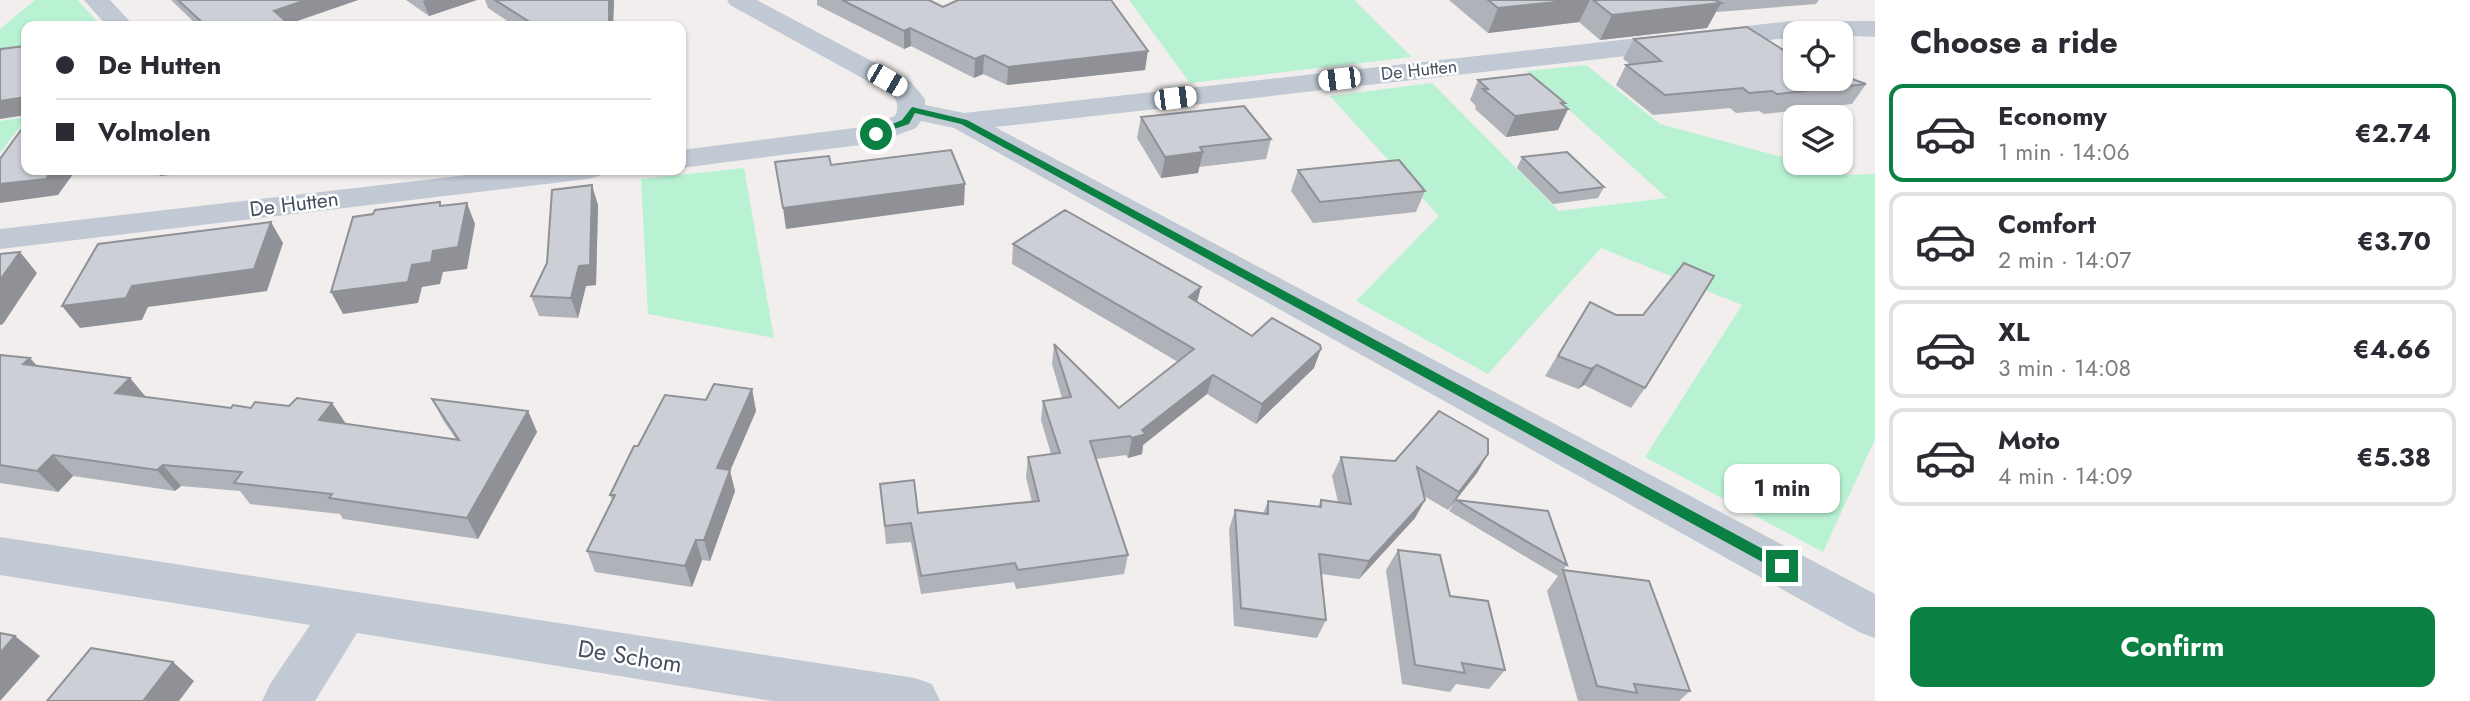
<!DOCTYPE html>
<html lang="en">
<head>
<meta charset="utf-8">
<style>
  :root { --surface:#fff; --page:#f2f2f3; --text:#2b2b33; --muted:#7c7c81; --line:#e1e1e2; --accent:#0b8043 }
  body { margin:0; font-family:Jost,sans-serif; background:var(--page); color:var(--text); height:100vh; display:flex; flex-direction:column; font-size:26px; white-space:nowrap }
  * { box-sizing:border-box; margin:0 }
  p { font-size:23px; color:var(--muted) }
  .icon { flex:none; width:38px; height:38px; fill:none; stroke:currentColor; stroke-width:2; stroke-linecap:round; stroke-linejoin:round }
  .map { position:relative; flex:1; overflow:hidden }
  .side { display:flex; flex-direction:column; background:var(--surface); width:595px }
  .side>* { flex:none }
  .banner { position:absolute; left:21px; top:21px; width:665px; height:154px; border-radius:14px; box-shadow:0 2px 5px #0004; display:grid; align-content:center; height:154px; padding:0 35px; background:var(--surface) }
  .controls { position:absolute; left:1783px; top:21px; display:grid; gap:14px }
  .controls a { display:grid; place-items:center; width:70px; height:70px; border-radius:14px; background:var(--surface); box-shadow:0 2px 5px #0004; font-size:35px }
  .end { position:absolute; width:32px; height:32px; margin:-16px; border:9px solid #0b8043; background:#fff; box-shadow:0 0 0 4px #fff }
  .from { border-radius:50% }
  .bubble { position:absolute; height:49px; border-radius:14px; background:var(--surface); box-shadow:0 2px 5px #0004; font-size:23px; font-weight:700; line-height:49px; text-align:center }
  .car { position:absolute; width:21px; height:42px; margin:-21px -10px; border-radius:9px; box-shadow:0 0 5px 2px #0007; background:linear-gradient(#fff 24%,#345 0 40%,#fff 0 76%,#345 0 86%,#fff 0) }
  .banner b { display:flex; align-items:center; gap:24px; height:66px; font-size:26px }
  .banner b+b { border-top:2px solid var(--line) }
  .banner i { width:18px; height:18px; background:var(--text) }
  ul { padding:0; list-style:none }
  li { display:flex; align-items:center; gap:21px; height:98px; margin:0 14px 10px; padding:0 21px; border:4px solid var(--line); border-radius:14px }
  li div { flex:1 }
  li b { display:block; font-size:26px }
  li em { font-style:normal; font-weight:700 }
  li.current { border-color:var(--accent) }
  li>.icon { width:63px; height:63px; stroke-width:1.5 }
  h2 { padding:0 35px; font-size:32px; line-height:84px }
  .cta { display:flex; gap:14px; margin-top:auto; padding:14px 35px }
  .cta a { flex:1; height:80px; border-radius:14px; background:var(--accent); color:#fff; font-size:28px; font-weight:700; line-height:80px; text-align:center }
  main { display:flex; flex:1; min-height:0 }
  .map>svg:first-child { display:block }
</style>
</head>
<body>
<main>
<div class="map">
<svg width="1875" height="701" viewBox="0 0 1875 701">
  <rect width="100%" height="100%" fill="#f1eeed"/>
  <g fill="#b8f2d3">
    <polygon points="35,0 78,0 96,21 94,26 26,26 26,45 0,49 0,29"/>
    <polygon points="1129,0 1354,0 1412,57 1190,83"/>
    <polygon points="1586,65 1660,124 1849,175 1875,174 1875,439 1823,552 1645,457 1742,305 1601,248 1488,374 1356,301 1439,216 1330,96 1432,83 1559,211 1667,198 1526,71"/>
    <polygon points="26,117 26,119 0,153 0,121"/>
    <polygon points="744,168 774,338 648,314 641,179"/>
  </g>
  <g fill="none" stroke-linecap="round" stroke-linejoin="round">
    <g fill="#c0c9d4" fill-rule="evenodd">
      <polygon points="84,0 110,0 134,26 107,26"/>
      <path d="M727,0h30l154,82 14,17v6l39,8 827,-92h84v16l-79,-4v4l-801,90 880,467v44l-16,-6 -905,-504 -33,-7 -5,7 -40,15 -195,25v-18l189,-24 25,-10c4,-9 3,-15 -4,-22l-161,-89z"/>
      <polygon points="511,170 603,170 599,176 588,179 0,249 0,229"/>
      <polygon points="0,537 915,678 932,684 940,701 772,701 357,633 315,701 262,701 270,684 310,625 0,575"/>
    </g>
  </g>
  <g fill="#afb2b8">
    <polygon points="171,0 358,0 289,24 291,26 198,26"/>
    <polygon points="406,0 477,0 429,16"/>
    <polygon points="485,0 614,0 613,26 515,26 488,8"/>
    <polygon points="817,0 929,0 943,7 1145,70 1007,85 983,74 974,78 911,46 904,49 817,5"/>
    <polygon points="1449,0 1715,0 1718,2 1718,0 1819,0 1816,4 1717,12 1717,10 1707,28 1600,40 1579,22 1488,33"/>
    <polygon points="1634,39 1796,58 1866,84 1852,104 1764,114 1759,111 1736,113 1730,108 1653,115 1616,85 1626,65 1630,64 1623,59"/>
    <polygon points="1478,80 1565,103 1564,105 1568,109 1558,130 1506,137 1475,109 1476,106 1470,100"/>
    <polygon points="1141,117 1271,139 1266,159 1199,167 1198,173 1161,178 1137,138"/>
    <polygon points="1522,157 1604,187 1598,198 1553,204 1517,168"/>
    <polygon points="1298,170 1425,191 1416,212 1313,223 1291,191"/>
    <polygon points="598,205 596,285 586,286 578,318 539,316 531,296"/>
    <polygon points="1013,244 1201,287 1197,302 1252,336 1314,368 1256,424 1207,394 1143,445 1142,454 1128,458 1126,455 1096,459 1128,555 1124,574 1016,589 1014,582 921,594 911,542 886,544 880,484 918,513 1032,502 1026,477 1028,457 1051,454 1041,420 1043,401 1062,398 1052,364 1054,344 1119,408 1178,362 1012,264"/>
    <polygon points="1590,302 1645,388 1631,408 1584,385 1578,389 1545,376"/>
    <polygon points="0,355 38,366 130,378 146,397 231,408 332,403 346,424 456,439 443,420 432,399 528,411 537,432 478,539 343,519 340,514 250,504 240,491 181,486 175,491 73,476 58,492 0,483"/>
    <polygon points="752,389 756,411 730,471 735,491 710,561 702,560 692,587 595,572 587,551 612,500 610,495 638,446 706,400"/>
    <polygon points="1488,454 1477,473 1456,500 1567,565 1563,570 1690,691 1679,701 1578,701 1547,591 1558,576 1449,511 1455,501 1448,510 1424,496 1425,500 1415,518 1359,579 1321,574 1326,620 1317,638 1234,626 1229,529 1235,510 1263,514 1268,501 1318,506 1321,500 1338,502 1332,476 1341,457 1395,461"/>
    <polygon points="1398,550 1450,596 1505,670 1489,689 1456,684 1450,692 1402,684 1386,570"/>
  </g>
  <g fill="#8f9196">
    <polygon points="306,0 358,0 282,26 274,11"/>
    <polygon points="426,0 477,0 429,16 423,1"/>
    <polygon points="609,0 614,0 613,26 609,26"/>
    <polygon points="1575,0 1590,0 1579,22 1488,33 1498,8"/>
    <polygon points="1721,3 1707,28 1600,40 1612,15"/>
    <polygon points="910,28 911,46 904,49 904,31"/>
    <polygon points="1148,51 1145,70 1007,85 1008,67"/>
    <polygon points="984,55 983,74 974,78 975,59"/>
    <polygon points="26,97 26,115 0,119 0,101"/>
    <polygon points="1568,109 1558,130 1506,137 1515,116"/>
    <polygon points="1203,152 1198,173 1161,178 1165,157"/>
    <polygon points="52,170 76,170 58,195 0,203 0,184"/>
    <polygon points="138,170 219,170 160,176 157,172 140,174"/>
    <polygon points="965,184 964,205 786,229 783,208"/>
    <polygon points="592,185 598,205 596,285 586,286 578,318 571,298"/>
    <polygon points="467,203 475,224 467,269 443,272 440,284 422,287 418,303 343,314 331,292 412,265 433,251"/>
    <polygon points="271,222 283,243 267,291 148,307 142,320 80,328 62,306"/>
    <polygon points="20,252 37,273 3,324 0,325 0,280"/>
    <polygon points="1201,287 1196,306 1189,297"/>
    <polygon points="1321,349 1314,368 1256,424 1262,404"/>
    <polygon points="30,358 49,379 23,364"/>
    <polygon points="1597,365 1584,385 1578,389 1591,369"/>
    <polygon points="1213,375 1207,394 1143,445 1142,454 1128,458 1132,438"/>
    <polygon points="130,378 148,400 115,393"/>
    <polygon points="752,389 756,411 730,471 735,491 710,561 704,540 717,468"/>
    <polygon points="332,403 346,424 319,420"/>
    <polygon points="528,411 537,432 478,539 467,518"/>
    <polygon points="1488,454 1477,473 1448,510 1459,492"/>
    <polygon points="53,455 73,476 58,492 37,471"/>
    <polygon points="163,465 181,486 175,491 157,470"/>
    <polygon points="1425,500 1415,518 1359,579 1369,561"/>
    <polygon points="696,540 702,560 692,587 685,566"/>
    <polygon points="15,636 40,656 0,701 0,653"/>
    <polygon points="173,662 194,681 179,701 143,701"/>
  </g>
  <g fill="#cccfd6" stroke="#8f9196" stroke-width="2">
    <polygon points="178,0 306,0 274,11 291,26 206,26"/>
    <polygon points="495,0 609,0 609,26 536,26"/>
    <polygon points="842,0 929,0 943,7 958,0 1111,0 1148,51 1008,67 984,55 975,59 910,28 904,31"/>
    <polygon points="1488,0 1575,0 1498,8"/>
    <polygon points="1593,0 1715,0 1721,3 1612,15"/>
    <polygon points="1747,27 1796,58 1796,79 1841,79 1841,75 1866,84 1777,94 1772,91 1749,93 1743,88 1665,95 1626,65 1661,61 1634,39"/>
    <polygon points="26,46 26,97 0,101 0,52 1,49"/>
    <polygon points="1530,74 1565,103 1561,103 1568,109 1515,116 1483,89 1488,89 1478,80"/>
    <polygon points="1244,106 1271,139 1200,147 1203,152 1165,157 1141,117"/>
    <polygon points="26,123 26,170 52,170 46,179 0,184 0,159"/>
    <polygon points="951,150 965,184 783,208 775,162 829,156 831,165"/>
    <polygon points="1567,152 1604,187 1559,193 1522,157"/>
    <polygon points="1399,160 1425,191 1320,202 1298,170"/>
    <polygon points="592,185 590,265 579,266 571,298 531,296 547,263 552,190"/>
    <polygon points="440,202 440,206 467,203 458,247 433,251 431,262 412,265 408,282 331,292 353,217 373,214 375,210"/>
    <polygon points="1065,210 1201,287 1189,297 1252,336 1272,318 1320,345 1321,349 1262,404 1213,375 1142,430 1146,434 1132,438 1130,436 1090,441 1128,555 1018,570 1015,563 921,576 911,523 885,526 880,484 914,480 918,513 1039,501 1028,457 1060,453 1043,401 1071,397 1054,344 1119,408 1194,349 1013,244"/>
    <polygon points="271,222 254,269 132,286 126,298 62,306 98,244"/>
    <polygon points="20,252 0,280 0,254"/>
    <polygon points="1684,263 1714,276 1645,388 1597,365 1591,369 1558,356 1590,302 1616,315 1643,315"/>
    <polygon points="0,355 30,358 23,364 130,378 115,393 231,408 233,405 251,408 255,402 289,406 297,398 332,403 319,420 459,440 432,399 528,411 467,518 329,498 332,494 234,483 242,472 163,465 157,470 53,455 37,471 0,465"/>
    <polygon points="714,384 752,389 717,468 730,470 704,540 696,540 685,566 587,551 615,495 610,495 634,446 638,446 665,395 706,400"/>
    <polygon points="1439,411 1488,439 1488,454 1459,492 1417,467 1425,500 1369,561 1319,554 1326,620 1241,608 1235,510 1268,514 1268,501 1321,507 1321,500 1351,504 1341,457 1395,461"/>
    <polygon points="1456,500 1548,511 1567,565"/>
    <polygon points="1398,550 1440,555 1450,596 1488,601 1505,670 1462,663 1465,673 1415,665"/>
    <polygon points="1563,570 1649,581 1690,691 1634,684 1637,693 1597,686"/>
    <polygon points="0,633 15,636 0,653"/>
    <polygon points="91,648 173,662 143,701 47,701"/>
  </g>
  <polygon fill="#0b8043" points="912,107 967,120 1787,562 1787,570 1777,570 961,124 915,113 909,124 873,136 873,132 902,120"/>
  <g text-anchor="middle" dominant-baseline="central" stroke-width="5" stroke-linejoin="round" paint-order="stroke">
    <g font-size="18" fill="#454f5d" stroke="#fff">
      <text transform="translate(1419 70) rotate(-6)">De Hutten</text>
    </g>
    <g font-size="21" fill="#454f5d" stroke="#fff">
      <text transform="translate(294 204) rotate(-7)">De Hutten</text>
    </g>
    <g font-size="24" fill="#454f5d" stroke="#fff">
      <text transform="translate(630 656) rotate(9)">De Schom</text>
    </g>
  </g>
</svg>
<div class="controls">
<a><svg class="icon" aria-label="locate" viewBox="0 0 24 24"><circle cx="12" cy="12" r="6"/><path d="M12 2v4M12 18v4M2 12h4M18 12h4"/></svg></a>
<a><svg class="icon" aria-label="layers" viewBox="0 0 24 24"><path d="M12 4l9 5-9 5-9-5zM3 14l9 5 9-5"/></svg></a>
</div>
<i class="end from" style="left:876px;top:134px"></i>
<i class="end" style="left:1782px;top:566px"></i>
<div class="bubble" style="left:1724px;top:464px;width:116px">1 min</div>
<i class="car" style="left:1339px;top:79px;rotate:263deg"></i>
<i class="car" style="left:887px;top:80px;rotate:120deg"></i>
<i class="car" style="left:1175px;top:98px;rotate:83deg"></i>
<div class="banner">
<b><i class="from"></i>De Hutten</b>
<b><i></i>Volmolen</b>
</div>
</div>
<section class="side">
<h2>Choose a ride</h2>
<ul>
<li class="current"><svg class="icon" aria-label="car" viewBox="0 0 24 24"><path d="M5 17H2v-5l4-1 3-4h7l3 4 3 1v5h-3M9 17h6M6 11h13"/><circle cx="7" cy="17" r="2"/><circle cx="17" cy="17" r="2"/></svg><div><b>Economy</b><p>1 min · 14:06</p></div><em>€2.74</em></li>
<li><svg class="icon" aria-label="car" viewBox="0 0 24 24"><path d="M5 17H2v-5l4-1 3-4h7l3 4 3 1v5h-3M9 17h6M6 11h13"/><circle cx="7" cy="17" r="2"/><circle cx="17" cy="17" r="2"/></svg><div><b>Comfort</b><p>2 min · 14:07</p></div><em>€3.70</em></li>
<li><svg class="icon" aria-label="car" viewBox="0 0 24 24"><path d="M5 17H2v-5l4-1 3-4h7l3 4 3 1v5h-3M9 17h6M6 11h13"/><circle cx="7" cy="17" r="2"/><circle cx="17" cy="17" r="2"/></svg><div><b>XL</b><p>3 min · 14:08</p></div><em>€4.66</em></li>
<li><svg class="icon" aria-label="car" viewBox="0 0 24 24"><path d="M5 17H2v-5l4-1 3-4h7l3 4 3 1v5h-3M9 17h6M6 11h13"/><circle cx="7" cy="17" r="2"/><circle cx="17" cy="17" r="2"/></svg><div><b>Moto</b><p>4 min · 14:09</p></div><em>€5.38</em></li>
</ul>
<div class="cta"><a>Confirm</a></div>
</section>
</main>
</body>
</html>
